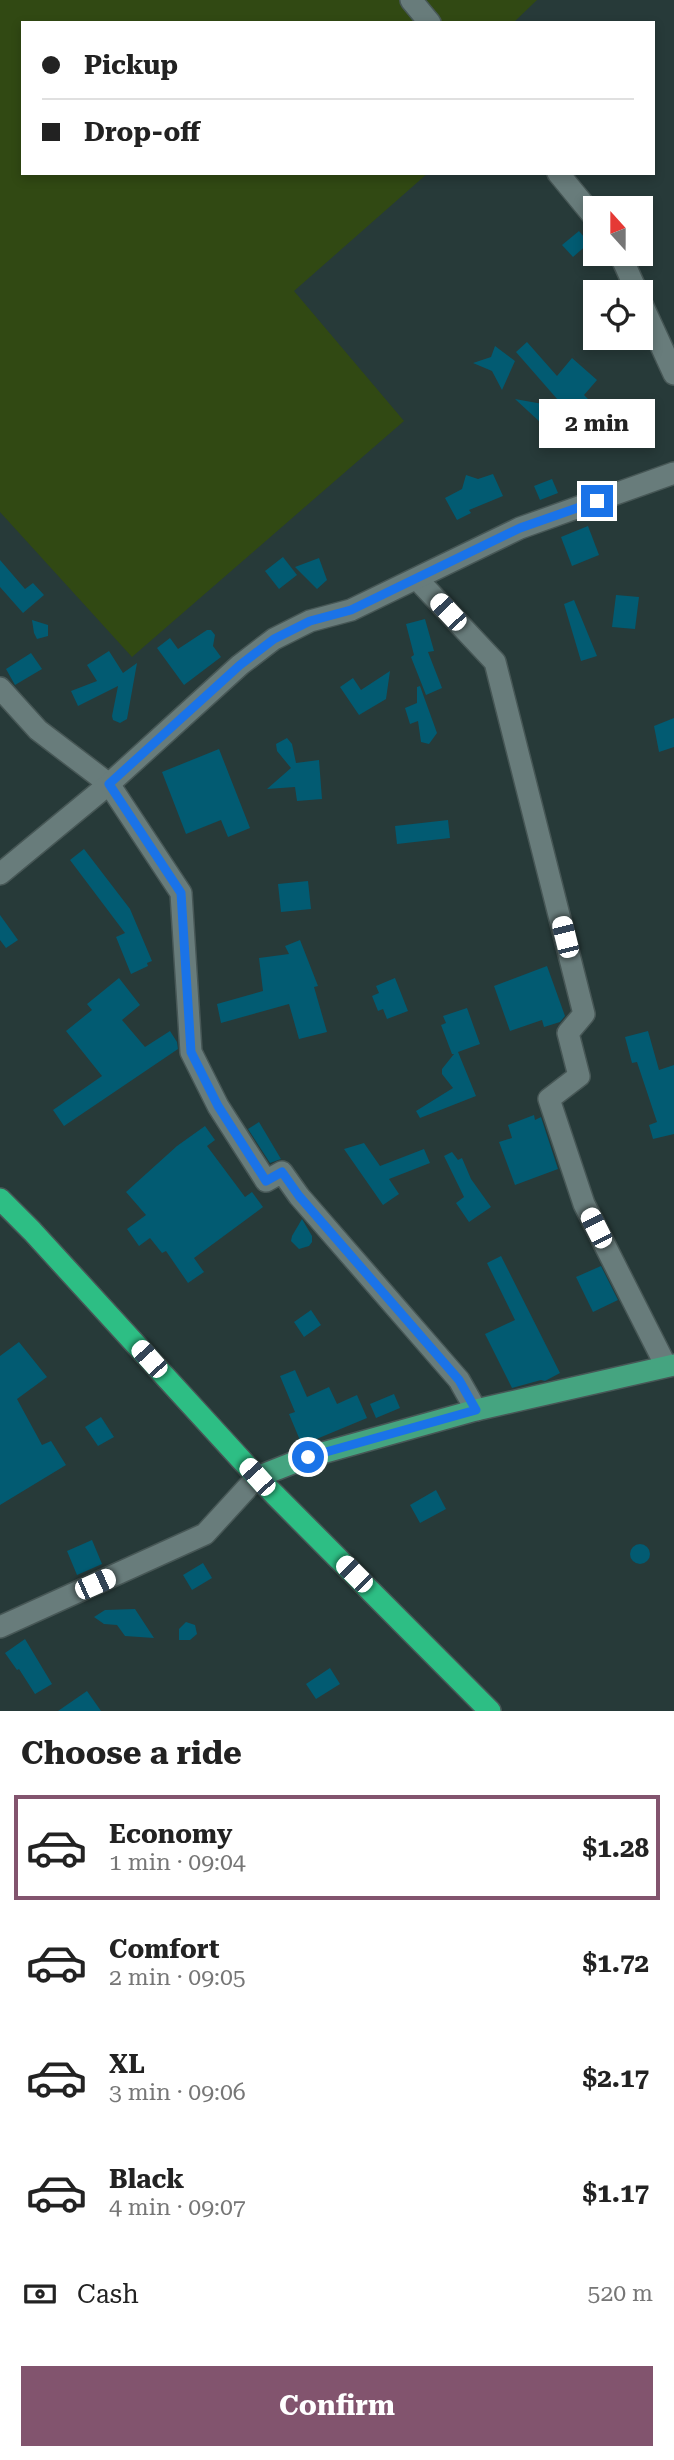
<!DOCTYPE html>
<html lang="en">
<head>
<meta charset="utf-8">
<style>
  :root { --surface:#fff; --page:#f2f2f2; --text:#222; --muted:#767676; --line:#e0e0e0; --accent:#82546e }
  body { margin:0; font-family:"Roboto Serif",serif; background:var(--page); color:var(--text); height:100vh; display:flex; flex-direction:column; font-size:26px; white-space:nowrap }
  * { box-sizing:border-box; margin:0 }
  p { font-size:23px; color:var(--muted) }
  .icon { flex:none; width:38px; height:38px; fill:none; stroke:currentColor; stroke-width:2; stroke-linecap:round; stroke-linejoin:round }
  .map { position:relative; height:1711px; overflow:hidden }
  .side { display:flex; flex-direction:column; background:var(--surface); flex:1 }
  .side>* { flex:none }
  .hud { position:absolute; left:21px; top:21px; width:634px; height:154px; border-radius:0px; box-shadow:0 4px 10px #0003; display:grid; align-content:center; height:154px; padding:0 21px; background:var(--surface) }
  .needle { width:46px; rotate:339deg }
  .controls { position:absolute; left:583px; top:196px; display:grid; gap:14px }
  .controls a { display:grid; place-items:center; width:70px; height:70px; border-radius:0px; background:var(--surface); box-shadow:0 4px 10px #0003; font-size:35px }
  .end { position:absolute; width:32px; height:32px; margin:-16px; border:9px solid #1a73e8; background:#fff; box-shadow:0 0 0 4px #fff }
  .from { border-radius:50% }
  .bubble { position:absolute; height:49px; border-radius:0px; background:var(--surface); box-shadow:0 4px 10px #0003; font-size:23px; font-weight:700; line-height:49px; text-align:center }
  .car { position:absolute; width:21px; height:42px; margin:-21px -10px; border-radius:9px; box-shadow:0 0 5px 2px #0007; background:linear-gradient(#fff 24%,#345 0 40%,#fff 0 76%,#345 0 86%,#fff 0) }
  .hud b { display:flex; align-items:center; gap:24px; height:66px; font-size:26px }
  .hud b+b { border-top:2px solid var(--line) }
  .hud i { width:18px; height:18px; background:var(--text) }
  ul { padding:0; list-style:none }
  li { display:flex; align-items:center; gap:21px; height:105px; margin:0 14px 10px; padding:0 7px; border:4px solid transparent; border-radius:0px }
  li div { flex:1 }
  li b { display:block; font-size:26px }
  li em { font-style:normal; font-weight:700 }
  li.active { border-color:var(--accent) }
  li>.icon { width:63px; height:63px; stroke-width:1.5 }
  h2 { padding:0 21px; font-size:32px; line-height:84px }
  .pay { display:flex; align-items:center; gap:18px; height:77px; padding:0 21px; font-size:26px }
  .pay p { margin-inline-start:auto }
  .button { display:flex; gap:14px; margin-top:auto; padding:14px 21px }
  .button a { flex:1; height:80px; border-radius:0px; background:var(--accent); color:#fff; font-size:28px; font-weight:700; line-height:80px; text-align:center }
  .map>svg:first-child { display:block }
</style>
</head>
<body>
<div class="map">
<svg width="674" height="1711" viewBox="0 0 674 1711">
  <rect width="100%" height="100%" fill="#273a39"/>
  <polygon fill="#314913" points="0,0 537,0 513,23 23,23 23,173 428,173 294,291 404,421 132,657 0,512"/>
  <g fill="#025b72">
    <polygon points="579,231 589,243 573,257 562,245"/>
    <polygon points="527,342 557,376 572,358 597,380 584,395 590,401 576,417 572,413 553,434 515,399 565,408 516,352"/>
    <polygon points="495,346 515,361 502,390 492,371 473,363 491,357"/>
    <polygon points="493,474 503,496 469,510 471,513 457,520 445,498 462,489 466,475 478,479"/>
    <polygon points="552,479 558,493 540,500 534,486"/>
    <polygon points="588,526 599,555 572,566 561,537"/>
    <polygon points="283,557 297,575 279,589 265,571"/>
    <polygon points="319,558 327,580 317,589 295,567"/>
    <polygon points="0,560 25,589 33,583 44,595 23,613 0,587"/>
    <polygon points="616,595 639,597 635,629 612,627"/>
    <polygon points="574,600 597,656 581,661 564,604"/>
    <polygon points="425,619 434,651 428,652 442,688 426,695 411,657 414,655 406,624"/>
    <polygon points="32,620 48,625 48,636 37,639 34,633"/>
    <polygon points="207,630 211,630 215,635 213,646 221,657 184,685 157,648 170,638 178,649"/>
    <polygon points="109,651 123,673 137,663 127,719 120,723 113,720 112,716 118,686 78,706 71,691 97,681 87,665"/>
    <polygon points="31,653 42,669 15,685 6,669"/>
    <polygon points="390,671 386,699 359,715 340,687 353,678 361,690"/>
    <polygon points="420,686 437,733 429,744 421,742 418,721 410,724 405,708 417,703 417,687"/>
    <polygon points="674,718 674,747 659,752 654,726"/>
    <polygon points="287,738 292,744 296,763 319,760 322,799 297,801 295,787 267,789 291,768 277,751 276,744"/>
    <polygon points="219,749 250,828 228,837 221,820 186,834 162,772"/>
    <polygon points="448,820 450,838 397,844 395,826"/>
    <polygon points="84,849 130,909 152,961 147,963 148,966 131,974 116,937 125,933 70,860"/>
    <polygon points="308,881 311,909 281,912 278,884"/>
    <polygon points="0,915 18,940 6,948 0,940"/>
    <polygon points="300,940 318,986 314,987 327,1032 299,1039 289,1004 221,1023 217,1004 263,991 259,958 289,954 285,946"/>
    <polygon points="547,966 565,1016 560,1022 544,1027 542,1020 510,1031 494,986"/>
    <polygon points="119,978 140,1005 122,1020 145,1047 170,1031 177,1042 178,1049 64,1126 53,1110 102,1076 66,1031 92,1010 87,1004"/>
    <polygon points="395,978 408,1011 387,1019 383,1009 378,1011 372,996 379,993 376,986"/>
    <polygon points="467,1008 480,1044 458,1052 476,1096 420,1118 416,1111 453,1088 442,1074 442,1069 454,1054 452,1054 441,1025 446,1023 443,1016"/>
    <polygon points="648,1031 659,1070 674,1065 674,1134 653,1139 649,1125 657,1122 637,1062 632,1063 625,1037"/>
    <polygon points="534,1115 535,1120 541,1117 558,1169 515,1185 499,1142 512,1138 508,1125"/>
    <polygon points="259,1122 281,1159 270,1163 248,1129"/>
    <polygon points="205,1126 215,1140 207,1146 245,1197 252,1192 263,1207 194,1258 204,1272 188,1283 166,1251 162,1253 150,1238 139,1246 127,1229 146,1215 126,1192 177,1146"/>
    <polygon points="364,1143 380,1166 424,1149 430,1163 389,1179 399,1194 383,1205 344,1149"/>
    <polygon points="452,1152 458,1160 462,1158 471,1179 491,1207 469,1222 456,1203 464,1197 444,1156"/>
    <polygon points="302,1219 312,1236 312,1242 309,1246 299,1249 291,1241 292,1236"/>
    <polygon points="501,1256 560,1373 545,1381 541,1380 512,1388 485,1334 515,1320 487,1263"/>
    <polygon points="601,1266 618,1300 593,1312 576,1277"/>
    <polygon points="311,1310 321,1325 304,1337 294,1322"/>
    <polygon points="19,1342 47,1377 17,1399 42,1445 51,1441 66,1465 0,1505 0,1356"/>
    <polygon points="295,1370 307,1397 329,1387 337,1404 357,1395 367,1418 302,1445 289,1414 295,1412 280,1376"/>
    <polygon points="394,1394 400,1408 376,1418 370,1404"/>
    <polygon points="101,1417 114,1437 98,1446 85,1427"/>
    <polygon points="436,1490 446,1509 420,1523 410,1505"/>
    <polygon points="92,1540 102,1564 77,1575 67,1551"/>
    <circle cx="640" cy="1554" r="10"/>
    <polygon points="203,1563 212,1578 192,1590 183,1575"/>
    <polygon points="135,1609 154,1638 125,1636 117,1625 104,1624 94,1617 105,1610"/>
    <polygon points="186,1622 195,1625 197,1634 190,1640 179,1640 179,1629"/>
    <polygon points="25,1639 52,1684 35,1694 19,1669 17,1670 5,1653"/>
    <polygon points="330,1668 340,1684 316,1699 306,1684"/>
    <polygon points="87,1691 101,1711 58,1711"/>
  </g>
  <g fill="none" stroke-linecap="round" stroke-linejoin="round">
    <g stroke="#475756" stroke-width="24">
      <g id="minor">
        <polyline points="411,0 430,23"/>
        <polyline points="558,173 595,218"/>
        <polyline points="620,254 637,292"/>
        <polyline points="640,300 674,374"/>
        <polyline points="417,579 495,662 584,1014 568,1033 579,1076 549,1099 584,1204 666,1366"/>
        <polyline points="0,688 38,730 109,784 181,893 191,1052 218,1106 266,1181 282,1172 299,1196 459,1380 476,1410"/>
        <polyline points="0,874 109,784 240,665 274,639 310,621 351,610 520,528 674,473"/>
        <polyline points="0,1627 205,1534 257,1477"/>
      </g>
    </g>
    <g stroke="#475756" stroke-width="24">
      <polyline id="major" points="257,1477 308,1457 476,1410 674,1365"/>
    </g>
    <g stroke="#475756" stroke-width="24">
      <polyline id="highway" points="0,1199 32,1231 257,1477 490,1711"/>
    </g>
    <use href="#minor" stroke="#687c7b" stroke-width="21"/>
    <use href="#major" stroke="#45a480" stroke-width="21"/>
    <use href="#highway" stroke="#2dbe84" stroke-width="21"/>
  </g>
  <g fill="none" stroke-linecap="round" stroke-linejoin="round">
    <polyline stroke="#1a73e8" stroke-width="9" points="308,1457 476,1410 459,1380 299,1196 282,1172 266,1181 218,1106 191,1052 181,893 109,784 240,665 274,639 310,621 351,610 520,528 597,501"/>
  </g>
</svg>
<div class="controls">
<a><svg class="needle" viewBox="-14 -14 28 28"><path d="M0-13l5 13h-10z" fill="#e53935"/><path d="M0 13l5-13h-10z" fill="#767676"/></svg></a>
<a><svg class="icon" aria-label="locate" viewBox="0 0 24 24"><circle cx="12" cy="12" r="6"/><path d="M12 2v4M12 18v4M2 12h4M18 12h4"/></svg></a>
</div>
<i class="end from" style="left:308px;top:1457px"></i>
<i class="end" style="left:597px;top:501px"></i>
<div class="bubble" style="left:539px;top:399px;width:116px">2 min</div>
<i class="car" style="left:448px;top:612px;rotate:317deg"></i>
<i class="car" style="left:565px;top:937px;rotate:346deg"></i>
<i class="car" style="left:596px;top:1228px;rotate:333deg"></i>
<i class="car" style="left:149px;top:1359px;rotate:318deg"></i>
<i class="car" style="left:257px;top:1477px;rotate:318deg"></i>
<i class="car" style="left:354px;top:1574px;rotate:315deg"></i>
<i class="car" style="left:95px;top:1584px;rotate:66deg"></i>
<div class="hud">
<b><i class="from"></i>Pickup</b>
<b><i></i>Drop-off</b>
</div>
</div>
<section class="side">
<h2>Choose a ride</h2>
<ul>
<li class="active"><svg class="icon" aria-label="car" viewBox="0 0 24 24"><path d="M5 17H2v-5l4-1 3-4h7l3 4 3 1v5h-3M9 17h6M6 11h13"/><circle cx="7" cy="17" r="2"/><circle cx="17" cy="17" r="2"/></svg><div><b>Economy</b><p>1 min · 09:04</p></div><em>$1.28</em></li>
<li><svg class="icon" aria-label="car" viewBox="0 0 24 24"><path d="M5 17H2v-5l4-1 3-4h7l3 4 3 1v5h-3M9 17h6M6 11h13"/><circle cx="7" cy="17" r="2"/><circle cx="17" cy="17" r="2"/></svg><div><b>Comfort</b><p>2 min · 09:05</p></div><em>$1.72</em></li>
<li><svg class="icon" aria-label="car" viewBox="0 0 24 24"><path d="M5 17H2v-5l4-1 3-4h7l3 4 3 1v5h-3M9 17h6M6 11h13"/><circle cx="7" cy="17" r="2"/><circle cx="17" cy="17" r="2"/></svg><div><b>XL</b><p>3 min · 09:06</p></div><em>$2.17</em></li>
<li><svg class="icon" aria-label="car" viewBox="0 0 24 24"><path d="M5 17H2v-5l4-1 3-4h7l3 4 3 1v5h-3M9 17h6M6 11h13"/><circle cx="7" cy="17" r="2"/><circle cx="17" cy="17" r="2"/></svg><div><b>Black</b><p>4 min · 09:07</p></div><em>$1.17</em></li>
</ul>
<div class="pay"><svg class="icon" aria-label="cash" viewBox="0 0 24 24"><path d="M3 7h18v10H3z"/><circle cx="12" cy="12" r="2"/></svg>Cash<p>520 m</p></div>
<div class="button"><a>Confirm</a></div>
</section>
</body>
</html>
